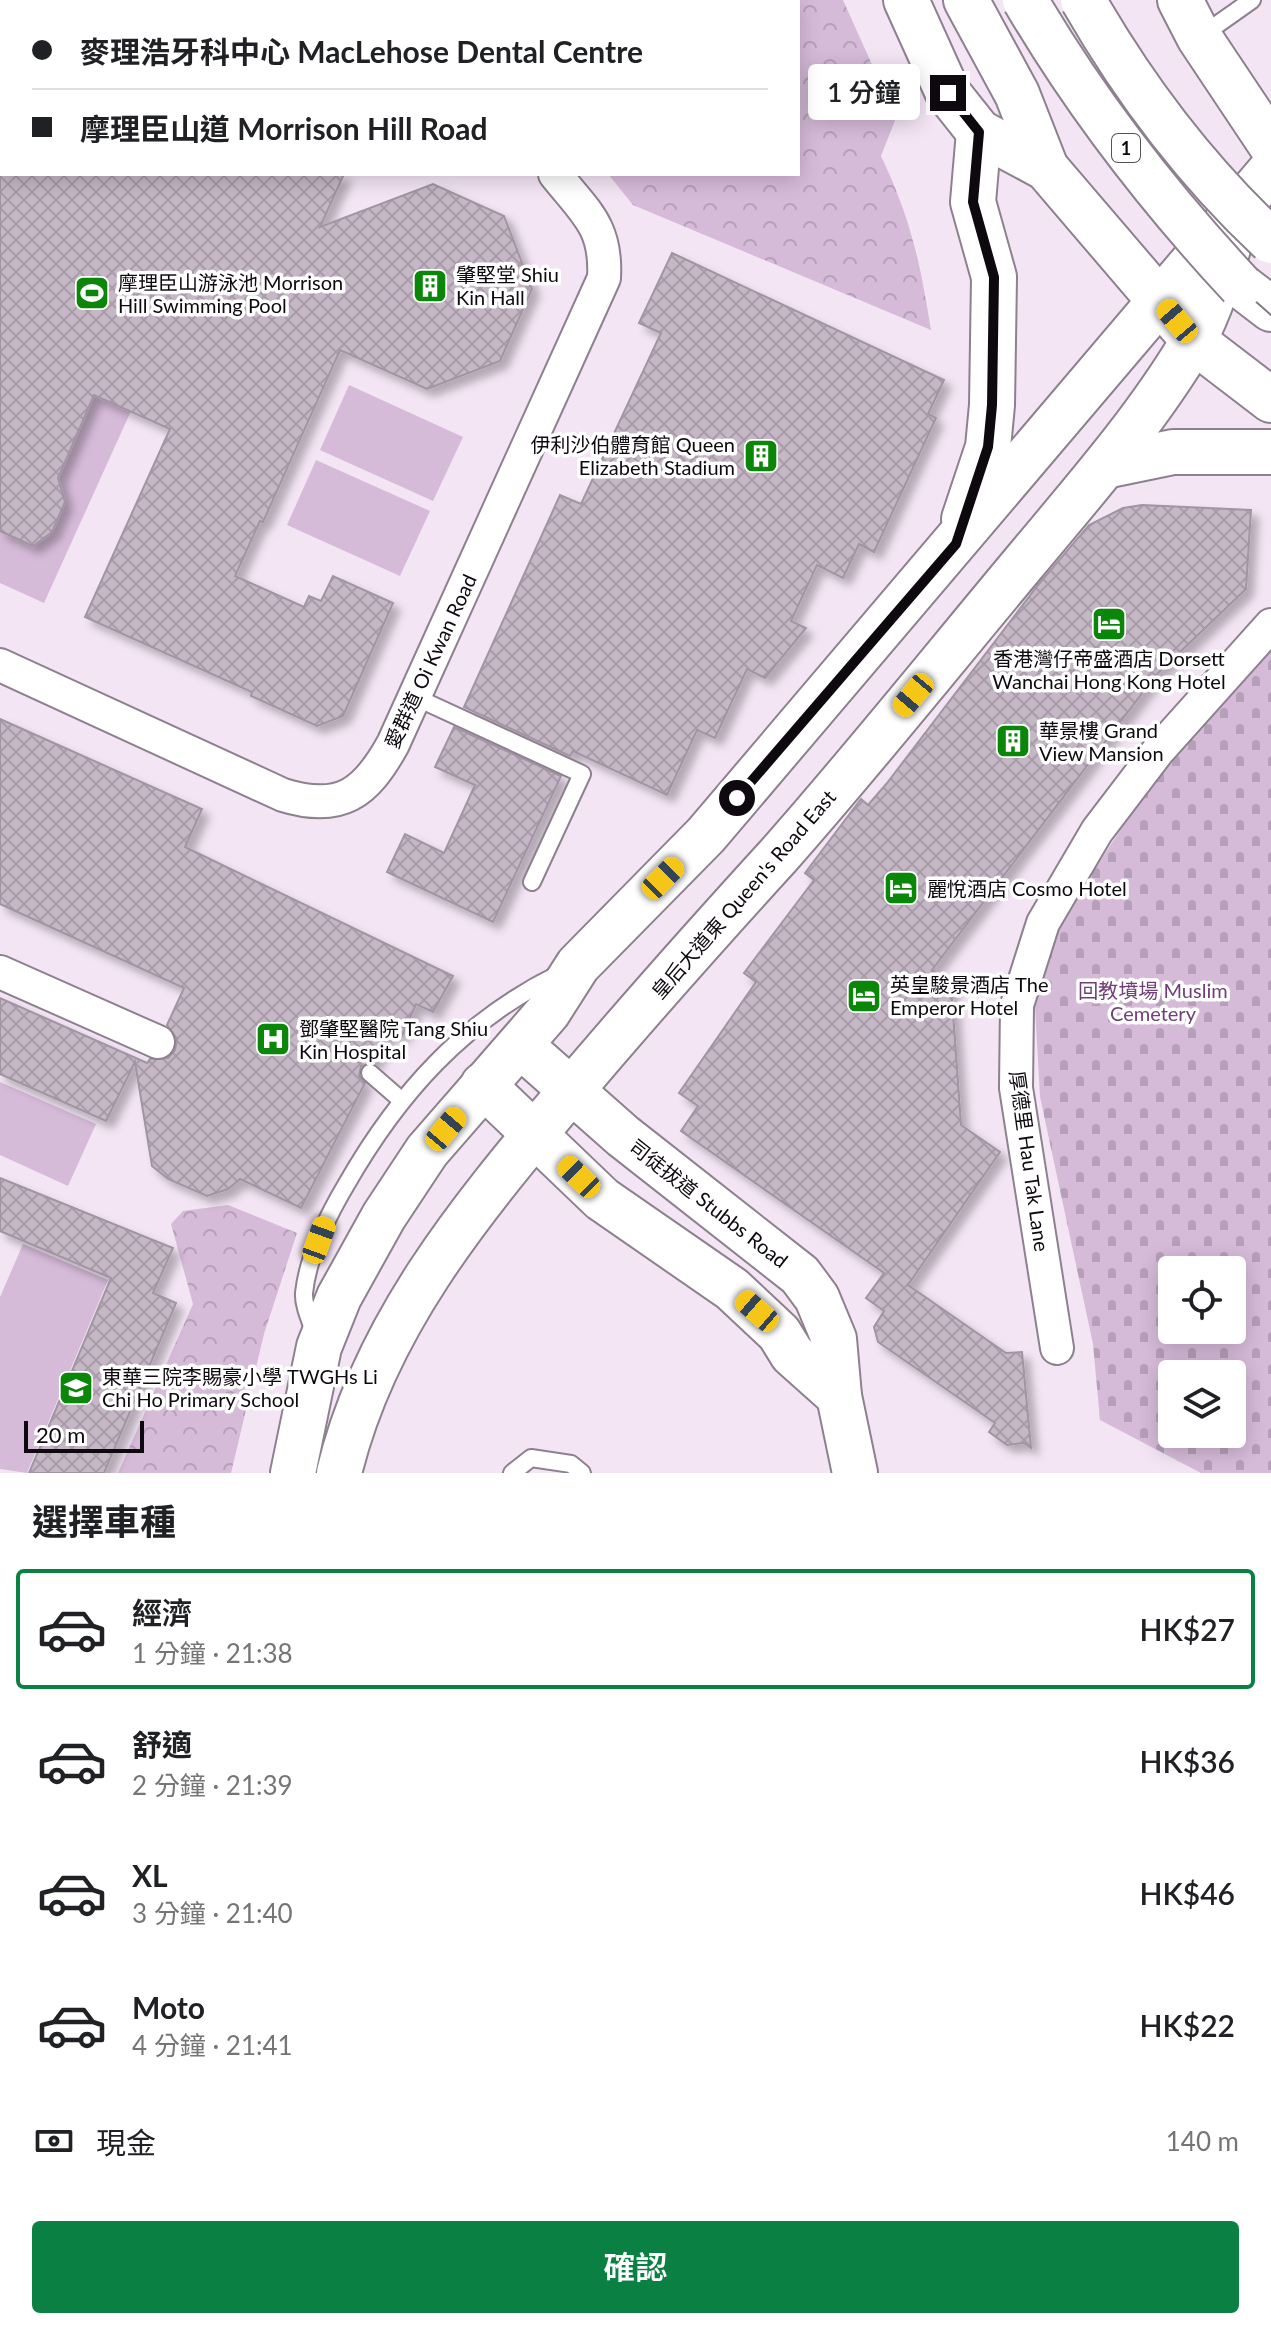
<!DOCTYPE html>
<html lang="zh-TW">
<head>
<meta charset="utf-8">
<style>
  :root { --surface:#fff; --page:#f2f2f2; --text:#202124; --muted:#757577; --line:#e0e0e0; --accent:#0b8043 }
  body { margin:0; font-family:Lato,"Noto Sans TC",sans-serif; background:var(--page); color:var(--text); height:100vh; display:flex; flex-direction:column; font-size:30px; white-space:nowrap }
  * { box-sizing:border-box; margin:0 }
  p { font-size:26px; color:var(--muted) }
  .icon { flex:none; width:44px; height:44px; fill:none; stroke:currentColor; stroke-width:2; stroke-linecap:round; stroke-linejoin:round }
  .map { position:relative; height:1473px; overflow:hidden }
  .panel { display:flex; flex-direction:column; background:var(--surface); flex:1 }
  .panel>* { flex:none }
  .banner { position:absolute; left:0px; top:0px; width:800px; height:176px; box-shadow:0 4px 20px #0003; display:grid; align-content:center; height:176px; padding:0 32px; background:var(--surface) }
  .fabs { position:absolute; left:1158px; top:1256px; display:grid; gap:16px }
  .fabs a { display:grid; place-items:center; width:88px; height:88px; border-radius:8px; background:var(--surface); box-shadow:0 4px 20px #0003; font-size:40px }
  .scale { position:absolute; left:24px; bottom:20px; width:120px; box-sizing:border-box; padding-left:8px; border:4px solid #0e090f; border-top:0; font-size:22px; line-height:28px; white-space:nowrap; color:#0e090f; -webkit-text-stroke:6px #fff; paint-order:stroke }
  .end { position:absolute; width:36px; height:36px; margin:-18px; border:10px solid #0e090f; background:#fff; box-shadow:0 0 0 4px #fff }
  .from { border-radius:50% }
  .bubble { position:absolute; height:56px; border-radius:8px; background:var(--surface); box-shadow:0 4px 20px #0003; font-size:26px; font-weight:600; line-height:56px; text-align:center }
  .car { position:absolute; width:24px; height:48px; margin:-24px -12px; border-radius:10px; box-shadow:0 0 6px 2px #0007; background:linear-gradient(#f5c518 24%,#345 0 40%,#f5c518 0 76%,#345 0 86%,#f5c518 0) }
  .banner b { display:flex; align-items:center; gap:28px; height:76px; font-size:30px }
  .banner b+b { border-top:2px solid var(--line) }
  .banner i { width:20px; height:20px; background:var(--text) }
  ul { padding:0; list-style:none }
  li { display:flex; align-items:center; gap:24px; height:120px; margin:0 16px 12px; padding:0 16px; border:4px solid transparent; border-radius:8px }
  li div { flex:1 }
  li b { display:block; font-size:30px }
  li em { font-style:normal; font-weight:600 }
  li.selected { border-color:var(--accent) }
  li>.icon { width:72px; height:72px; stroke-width:1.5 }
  h2 { padding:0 32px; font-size:36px; line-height:96px }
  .pay { display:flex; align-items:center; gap:20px; height:88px; padding:0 32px; font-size:30px }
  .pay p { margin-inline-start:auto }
  .primary-button { display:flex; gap:16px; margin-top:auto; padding:16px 32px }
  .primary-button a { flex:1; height:92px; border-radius:8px; background:var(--accent); color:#fff; font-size:32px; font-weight:600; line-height:92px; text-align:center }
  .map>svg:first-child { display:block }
</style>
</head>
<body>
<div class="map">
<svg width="1271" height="1473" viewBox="0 0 1271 1473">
  <defs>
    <pattern id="cemetery-stones" width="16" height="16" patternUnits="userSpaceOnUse" patternTransform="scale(2)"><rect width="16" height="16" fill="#d6bbd9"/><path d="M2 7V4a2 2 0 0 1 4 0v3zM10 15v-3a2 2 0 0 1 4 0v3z" fill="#b69fb9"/></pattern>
    <pattern id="park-crowns" width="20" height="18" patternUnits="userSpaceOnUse" patternTransform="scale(2)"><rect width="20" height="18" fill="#d6bbd9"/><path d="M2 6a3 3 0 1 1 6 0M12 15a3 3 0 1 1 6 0" fill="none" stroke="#b69fb9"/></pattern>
    <pattern id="building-cross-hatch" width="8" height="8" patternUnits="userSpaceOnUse" patternTransform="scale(2)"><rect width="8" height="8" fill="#c5b7c6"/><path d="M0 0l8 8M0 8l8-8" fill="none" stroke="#a89ca9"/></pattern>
    <filter id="shadow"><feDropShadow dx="7" dy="7" stdDeviation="4" flood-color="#0004"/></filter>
  </defs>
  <rect width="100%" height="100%" fill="#f4e5f5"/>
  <g fill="#d6bbd9">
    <polygon points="0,0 317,0 2,2 2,174 131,411 44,603 0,583"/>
    <polygon points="349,385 463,437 433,501 320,450"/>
    <polygon points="316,460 430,511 400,576 287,525"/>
    <polygon points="0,1082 96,1124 68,1186 0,1155"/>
    <polygon points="23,1244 108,1280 27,1473 0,1469 0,1297"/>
  </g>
  <path fill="url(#cemetery-stones)" fill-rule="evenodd" d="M1271,647v826h-70l-101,-53 -7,-76 -53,-247 -6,-108 22,-61 69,-105 76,-101zM1172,1270h60v60h-60zM1172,1374h60v60h-60z"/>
  <g fill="url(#park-crowns)">
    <path d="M562,0h281l53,118 -15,38c30,63 39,106 50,174l-298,-125 -25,-31h190v-172h-238z"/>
    <polygon points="228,1205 297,1233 264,1334 231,1473 118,1473 193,1304 171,1224 183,1211"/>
  </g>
  <g fill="url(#building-cross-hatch)" stroke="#a194a3" stroke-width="2" filter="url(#shadow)">
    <polygon points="0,174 344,174 320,227 433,184 504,216 532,289 500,361 427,389 340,350 263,522 260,521 235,576 304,607 309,596 321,601 333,576 393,603 343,716 317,726 251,696 252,692 85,617 170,429 94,395 58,478 65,502 52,532 33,546 0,531"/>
    <polygon points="672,253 944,380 928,414 936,418 874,552 859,544 843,578 817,565 791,621 806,628 765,678 747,669 715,738 697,730 667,795 573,751 570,756 464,707 560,495 581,504 661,333 639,323"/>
    <polygon points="1142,505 1251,510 1246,589 1156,675 932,970 951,984 961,1125 1000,1152 908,1285 1006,1353 1022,1352 1031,1448 1024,1443 1007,1445 989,1432 995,1423 878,1342 874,1327 884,1311 866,1298 884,1273 681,1131 698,1106 679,1093 756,982 744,973 814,880 805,873 861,799 868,805 887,783 1038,585 1089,525 1123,508"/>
    <polygon points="0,719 202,809 185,847 453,976 433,1012 416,1004 402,1036 390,1030 374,1063 361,1066 359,1076 365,1083 301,1208 240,1179 228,1189 207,1196 168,1179 152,1166 135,1062 106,1121 0,1074 0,998 147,1063 150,1059 168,1058 175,1050 177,1039 167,1025 184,988 0,904"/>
    <polygon points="454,727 561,776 493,922 387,872 405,834 444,853 475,785 435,767"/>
    <polygon points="0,1178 173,1248 153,1293 176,1303 104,1473 29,1473 111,1278 0,1231"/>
  </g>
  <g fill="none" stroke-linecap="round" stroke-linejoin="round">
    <g stroke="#8d808f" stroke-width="20">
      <g id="lane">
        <polyline points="1201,36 1252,0"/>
        <polyline points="415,697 582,774 532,882"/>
        <polyline points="370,1073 401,1100"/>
        <path d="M315,1334c-4,-12 -12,-29 -11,-41 4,-38 23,-76 42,-108 52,-91 117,-164 213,-211"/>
        <polyline points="512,1473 531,1458 571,1464 582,1473"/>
      </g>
    </g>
    <g stroke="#8d808f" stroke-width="36">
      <g id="street">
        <polyline points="414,0 416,2"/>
        <polyline points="485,2 487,0"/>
        <path d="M0,665l283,130c58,18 83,-2 110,-51l211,-466c3,-52 -19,-66 -49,-104"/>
        <polyline points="0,972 158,1042"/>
        <polyline points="1057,1348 1016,1088 1017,1005 1043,923 1097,831 1158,751 1271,625"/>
      </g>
    </g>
    <g stroke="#8d808f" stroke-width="48">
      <g id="secondary">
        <polyline points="906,0 948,93 979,132 1046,168 1194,341 1271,400"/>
        <polyline points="1180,0 1199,37 1271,145"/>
        <polyline points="1105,466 1173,452 1271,452"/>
        <polyline points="964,519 988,447 992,405 994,277 973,202 979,132"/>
        <polyline points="520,1045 623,1136 800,1275 817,1298 834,1339 839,1396 855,1473"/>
        <polyline points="483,1085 602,1199 732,1289 779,1333 792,1354 839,1396"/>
        <polyline points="293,1473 319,1347 339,1297 384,1216 427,1151 548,1012 578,965 706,835 1271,170"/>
        <path d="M339,1473c35,-146 130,-261 225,-374 70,-83 142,-164 215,-244 84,-95 163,-194 244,-291 59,-71 122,-142 169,-221 19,-33 30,-73 40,-109"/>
      </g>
    </g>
    <g stroke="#8d808f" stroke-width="48">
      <g id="highway">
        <polyline points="966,0 1017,94 1046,168"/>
        <polyline points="1241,286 1271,309"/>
      </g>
    </g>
    <use href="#lane" stroke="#fff" stroke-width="16"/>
    <use href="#street" stroke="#fff" stroke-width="32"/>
    <use href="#secondary" stroke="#fff" stroke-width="44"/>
    <use href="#highway" stroke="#fff" stroke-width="44"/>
    <path stroke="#827883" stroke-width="2" d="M1020,0c65,118 149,227 251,315"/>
    <g stroke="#8d808f" stroke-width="48" stroke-linecap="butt">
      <g id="highway-bridge">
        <path d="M1025,0c61,104 134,198 216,286"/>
        <path d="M1083,0c51,89 113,171 188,241"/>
      </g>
    </g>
    <use href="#highway-bridge" stroke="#fff" stroke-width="44"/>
  </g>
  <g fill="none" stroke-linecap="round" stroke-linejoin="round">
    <polyline stroke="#0e090f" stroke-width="10" points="737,798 956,544 988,447 992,405 994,277 973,202 979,132 948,93"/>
  </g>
  <defs>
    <g id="building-square" transform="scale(1.8)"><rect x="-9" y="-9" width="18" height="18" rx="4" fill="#0a8708" stroke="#fff"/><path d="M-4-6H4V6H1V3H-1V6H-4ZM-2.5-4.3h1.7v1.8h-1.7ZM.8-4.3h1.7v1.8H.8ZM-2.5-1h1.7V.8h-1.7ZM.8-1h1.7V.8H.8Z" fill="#fff"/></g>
    <g id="stadium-square" transform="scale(1.8)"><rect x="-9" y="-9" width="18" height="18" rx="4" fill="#0a8708" stroke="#fff"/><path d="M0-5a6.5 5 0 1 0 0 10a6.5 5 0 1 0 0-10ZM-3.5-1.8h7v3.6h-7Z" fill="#fff"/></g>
    <g id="hotel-square" transform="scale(1.8)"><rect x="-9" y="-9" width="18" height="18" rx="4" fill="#0a8708" stroke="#fff"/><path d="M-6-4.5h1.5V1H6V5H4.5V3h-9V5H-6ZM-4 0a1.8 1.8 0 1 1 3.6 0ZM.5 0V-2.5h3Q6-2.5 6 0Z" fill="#fff"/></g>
    <g id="hospital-square" transform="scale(1.8)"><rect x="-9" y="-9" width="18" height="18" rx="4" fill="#0a8708" stroke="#fff"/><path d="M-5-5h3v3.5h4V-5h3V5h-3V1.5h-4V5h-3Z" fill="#fff"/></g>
    <g id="school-square" transform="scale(1.8)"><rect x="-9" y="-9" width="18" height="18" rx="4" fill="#0a8708" stroke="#fff"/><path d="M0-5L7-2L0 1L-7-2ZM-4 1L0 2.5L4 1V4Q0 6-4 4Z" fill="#fff"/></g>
  </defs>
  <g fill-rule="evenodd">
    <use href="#building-square" x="430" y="286"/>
    <use href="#stadium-square" x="92" y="293"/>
    <use href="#building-square" x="761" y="456"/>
    <use href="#hotel-square" x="1109" y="624"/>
    <use href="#building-square" x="1013" y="741"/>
    <use href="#hotel-square" x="901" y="888"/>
    <use href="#hotel-square" x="864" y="996"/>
    <use href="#hospital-square" x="273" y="1039"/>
    <use href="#school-square" x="76" y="1388"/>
  </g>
  <g text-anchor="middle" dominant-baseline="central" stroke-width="7" stroke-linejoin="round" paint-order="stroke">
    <rect fill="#fff" stroke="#565357" stroke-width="2" x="1112" y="134" width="28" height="28" rx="6"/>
    <g font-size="18" font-weight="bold" fill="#0e090f">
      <text x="1126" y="148">1</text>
    </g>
    <g font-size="20" fill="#0e090f" stroke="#fff" text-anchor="start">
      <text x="456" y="274">肇堅堂 Shiu<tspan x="456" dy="23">Kin Hall</tspan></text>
      <text x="118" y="282">摩理臣山游泳池 Morrison<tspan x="118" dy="23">Hill Swimming Pool</tspan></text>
      <text x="735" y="444" text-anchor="end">伊利沙伯體育館 Queen<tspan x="735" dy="23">Elizabeth Stadium</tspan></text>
      <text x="1109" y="658" text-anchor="middle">香港灣仔帝盛酒店 Dorsett<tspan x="1109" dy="23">Wanchai Hong Kong Hotel</tspan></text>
      <text x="1039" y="730">華景樓 Grand<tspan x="1039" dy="23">View Mansion</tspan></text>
      <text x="927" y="888">麗悅酒店 Cosmo Hotel</text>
      <text x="890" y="984">英皇駿景酒店 The<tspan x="890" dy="23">Emperor Hotel</tspan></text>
      <text x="299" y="1028">鄧肇堅醫院 Tang Shiu<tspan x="299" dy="23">Kin Hospital</tspan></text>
      <text x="102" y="1376">東華三院李賜豪小學 TWGHs Li<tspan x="102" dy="23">Chi Ho Primary School</tspan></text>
    </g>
    <g font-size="20" fill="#0e090f" stroke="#fff">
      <text transform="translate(430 661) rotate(-65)">愛群道 Oi Kwan Road</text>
      <text transform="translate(743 894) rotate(-49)">皇后大道東 Queen's Road East</text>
      <text transform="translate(1030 1161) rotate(82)">厚德里 Hau Tak Lane</text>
      <text transform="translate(709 1203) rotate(38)">司徒拔道 Stubbs Road</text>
    </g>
    <g font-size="20" fill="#713e79" stroke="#fff">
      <text x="1153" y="990">回教墳場 Muslim<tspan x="1153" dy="23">Cemetery</tspan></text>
    </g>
  </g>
</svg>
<div class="fabs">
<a><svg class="icon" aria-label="locate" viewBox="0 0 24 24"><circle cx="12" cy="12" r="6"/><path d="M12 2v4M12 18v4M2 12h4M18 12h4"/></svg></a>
<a><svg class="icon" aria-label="layers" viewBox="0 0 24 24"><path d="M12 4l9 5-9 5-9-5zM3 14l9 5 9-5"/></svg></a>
</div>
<div class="scale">20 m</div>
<i class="end from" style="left:737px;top:798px"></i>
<i class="end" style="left:948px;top:93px"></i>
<div class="bubble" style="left:808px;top:64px;width:112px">1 分鐘</div>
<i class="car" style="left:1177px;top:321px;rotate:320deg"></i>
<i class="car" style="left:913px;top:695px;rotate:220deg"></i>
<i class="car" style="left:663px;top:878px;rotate:45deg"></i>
<i class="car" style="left:446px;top:1129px;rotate:40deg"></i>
<i class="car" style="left:579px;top:1177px;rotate:314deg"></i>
<i class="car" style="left:319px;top:1240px;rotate:20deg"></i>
<i class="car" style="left:757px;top:1311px;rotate:311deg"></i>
<div class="banner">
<b><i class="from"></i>麥理浩牙科中心 MacLehose Dental Centre</b>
<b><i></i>摩理臣山道 Morrison Hill Road</b>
</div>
</div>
<section class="panel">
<h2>選擇車種</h2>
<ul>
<li class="selected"><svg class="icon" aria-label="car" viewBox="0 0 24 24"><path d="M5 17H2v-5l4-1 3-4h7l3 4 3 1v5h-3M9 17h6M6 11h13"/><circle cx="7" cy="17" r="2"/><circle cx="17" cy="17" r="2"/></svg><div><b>經濟</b><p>1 分鐘 · 21:38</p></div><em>HK$27</em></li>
<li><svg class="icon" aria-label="car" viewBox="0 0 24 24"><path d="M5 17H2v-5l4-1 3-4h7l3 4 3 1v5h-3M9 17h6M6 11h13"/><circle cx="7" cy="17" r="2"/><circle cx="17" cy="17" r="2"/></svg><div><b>舒適</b><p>2 分鐘 · 21:39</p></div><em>HK$36</em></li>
<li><svg class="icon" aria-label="car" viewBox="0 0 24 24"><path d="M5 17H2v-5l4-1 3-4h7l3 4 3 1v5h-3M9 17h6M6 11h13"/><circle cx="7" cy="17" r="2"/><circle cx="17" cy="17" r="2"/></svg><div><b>XL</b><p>3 分鐘 · 21:40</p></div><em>HK$46</em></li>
<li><svg class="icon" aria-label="car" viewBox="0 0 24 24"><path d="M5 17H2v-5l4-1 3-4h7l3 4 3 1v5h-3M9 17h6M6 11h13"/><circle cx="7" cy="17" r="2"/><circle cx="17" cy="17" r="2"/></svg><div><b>Moto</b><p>4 分鐘 · 21:41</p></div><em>HK$22</em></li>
</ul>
<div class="pay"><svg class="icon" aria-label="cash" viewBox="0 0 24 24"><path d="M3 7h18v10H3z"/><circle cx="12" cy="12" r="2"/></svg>現金<p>140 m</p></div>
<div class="primary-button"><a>確認</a></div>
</section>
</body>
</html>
